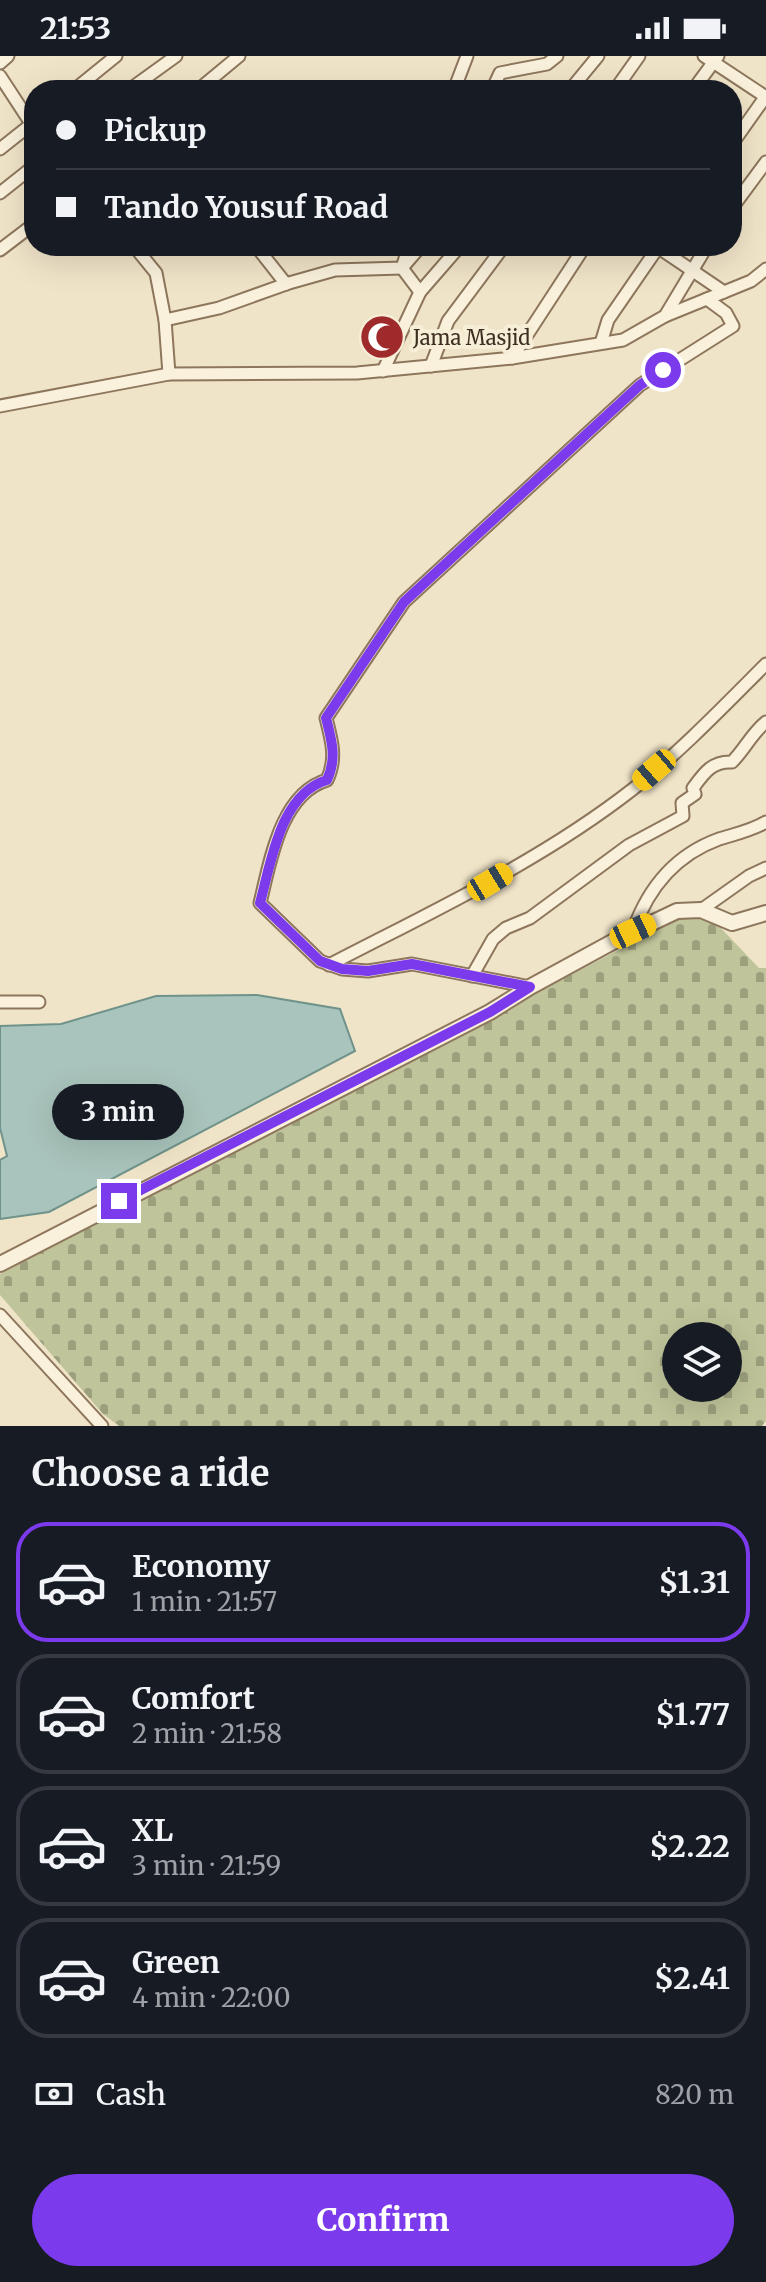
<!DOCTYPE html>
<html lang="en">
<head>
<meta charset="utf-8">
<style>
  :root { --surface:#171b24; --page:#20242c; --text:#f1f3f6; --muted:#9ea1a6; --line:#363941; --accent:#7c3aed }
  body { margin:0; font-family:Merriweather,serif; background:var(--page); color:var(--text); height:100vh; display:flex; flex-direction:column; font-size:30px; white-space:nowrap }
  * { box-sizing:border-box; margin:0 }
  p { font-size:26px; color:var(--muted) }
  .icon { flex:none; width:44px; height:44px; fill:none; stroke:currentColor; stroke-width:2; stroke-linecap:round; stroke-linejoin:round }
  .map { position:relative; height:1370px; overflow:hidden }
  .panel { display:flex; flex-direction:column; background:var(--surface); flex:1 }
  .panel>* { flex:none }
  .hud { position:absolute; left:24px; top:24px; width:718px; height:176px; border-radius:32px; box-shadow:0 8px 32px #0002; display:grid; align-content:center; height:176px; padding:0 32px; background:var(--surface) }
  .tools { position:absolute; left:662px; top:1266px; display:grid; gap:16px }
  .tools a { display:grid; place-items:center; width:80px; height:80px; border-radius:50%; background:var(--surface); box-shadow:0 8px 32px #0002; font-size:40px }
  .end { position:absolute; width:36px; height:36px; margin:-18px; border:10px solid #7c3aed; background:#fff; box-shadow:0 0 0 4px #fff }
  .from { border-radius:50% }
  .bubble { position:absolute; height:56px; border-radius:28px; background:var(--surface); box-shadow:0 8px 32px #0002; font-size:26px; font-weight:700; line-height:56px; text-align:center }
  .car { position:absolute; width:24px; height:48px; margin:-24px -12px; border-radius:10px; box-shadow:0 0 6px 2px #0007; background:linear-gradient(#f5c518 24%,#345 0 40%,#f5c518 0 76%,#345 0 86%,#f5c518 0) }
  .hud b { display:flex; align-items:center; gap:28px; height:76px; font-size:30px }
  .hud b+b { border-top:2px solid var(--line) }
  .hud i { width:20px; height:20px; background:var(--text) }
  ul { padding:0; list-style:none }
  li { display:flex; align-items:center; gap:24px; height:120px; margin:0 16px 12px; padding:0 16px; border:4px solid var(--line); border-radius:32px }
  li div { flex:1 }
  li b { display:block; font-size:30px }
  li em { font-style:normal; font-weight:700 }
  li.active { border-color:var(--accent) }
  li>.icon { width:72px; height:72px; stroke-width:1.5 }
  h2 { padding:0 32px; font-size:36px; line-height:96px }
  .pay { display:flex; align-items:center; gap:20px; height:88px; padding:0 32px; font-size:30px }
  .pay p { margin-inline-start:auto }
  .cta { display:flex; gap:16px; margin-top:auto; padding:16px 32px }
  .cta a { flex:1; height:92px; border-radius:48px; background:var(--accent); color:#fff; font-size:32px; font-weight:700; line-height:92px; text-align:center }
  .status { display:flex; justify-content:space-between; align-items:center; height:56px; padding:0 40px; background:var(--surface); direction:ltr }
  .status svg { height:22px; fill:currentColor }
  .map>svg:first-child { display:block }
</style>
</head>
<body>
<div class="status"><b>21:53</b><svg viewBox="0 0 49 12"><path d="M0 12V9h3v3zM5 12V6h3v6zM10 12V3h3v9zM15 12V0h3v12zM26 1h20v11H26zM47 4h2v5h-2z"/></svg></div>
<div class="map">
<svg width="766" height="1370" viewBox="0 0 766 1370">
  <defs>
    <pattern id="cemetery-stones" width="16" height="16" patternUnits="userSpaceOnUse" patternTransform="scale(2)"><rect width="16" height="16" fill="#bfc49a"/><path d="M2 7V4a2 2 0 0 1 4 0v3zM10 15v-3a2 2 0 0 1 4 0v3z" fill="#9ca07d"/></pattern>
  </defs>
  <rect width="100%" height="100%" fill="#f0e4c8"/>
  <path fill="url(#cemetery-stones)" fill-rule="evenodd" d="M689,857l28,11 42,44h7v453l-4,5h-643l-16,-12 -103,-119v-21zM676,1280h52v52h-52z"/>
  <polygon fill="#a9c4bc" stroke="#6f938a" stroke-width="2" points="257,939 340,953 355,995 49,1156 0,1163 0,1104 7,1100 0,1072 0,970 61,968 156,940"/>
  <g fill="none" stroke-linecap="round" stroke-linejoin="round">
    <g stroke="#8d765c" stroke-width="15">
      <g id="minor">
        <polyline points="704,0 766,41"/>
        <polyline points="0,7 8,0"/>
        <polyline points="0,20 34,72"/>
        <polyline points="74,34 116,0"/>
        <polyline points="129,34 176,0"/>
        <polyline points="198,34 239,0"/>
        <polyline points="454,34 467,0"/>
        <polyline points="492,34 500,17 547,8 557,0"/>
        <polyline points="570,34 598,0"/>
        <polyline points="615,34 639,0"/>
        <polyline points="693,34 718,0"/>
        <polyline points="732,88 766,40"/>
        <polyline points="0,93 34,66"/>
        <polyline points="0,137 34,110"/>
        <polyline points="732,152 766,106"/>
        <polyline points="134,190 156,217 165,264 169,318"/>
        <polyline points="256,190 286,228"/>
        <polyline points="656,190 724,236"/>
        <polyline points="0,194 34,168"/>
        <polyline points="420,236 460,190"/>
        <polyline points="665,260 751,225 766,213"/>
        <polyline points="165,264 219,252 289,227 335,214 402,212 421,190"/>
        <polyline points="601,287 608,264 659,190"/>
        <polyline points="512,302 585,190"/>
        <polyline points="431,310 448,265 504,190"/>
        <polyline points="383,315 420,236 402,212 409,190"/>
        <polyline points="0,350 169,318 357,317 512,302 623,284 665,260 707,190"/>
        <polyline points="701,854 749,820 766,812"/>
        <path d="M633,875c15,-43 42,-76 86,-92 16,-5 32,-8 47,-17"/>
        <path d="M329,909c104,-54 212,-104 304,-176 48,-38 90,-82 133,-125"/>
        <path d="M472,920l21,-37 13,-11 24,-10 99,-73 54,-29 -1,-13 13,-9 -2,-6c11,-15 19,-27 39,-26 13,-13 20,-29 34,-40"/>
        <path d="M530,931l-118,-23 -44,7 -26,-2 -22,-8 -60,-58c10,-40 20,-109 67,-123 10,-21 5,-39 -1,-62l78,-116 236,-217 93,-59 -7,-13 -19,-14"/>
        <polyline points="0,946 39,946"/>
        <polyline points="0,1259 102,1370"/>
      </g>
    </g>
    <g stroke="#8d765c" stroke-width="18">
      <polyline id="tertiary" points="0,1208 490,956 530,931 618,883 677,855 701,854 732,867 766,857"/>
    </g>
    <use href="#minor" stroke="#faf1dc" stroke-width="11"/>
    <use href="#tertiary" stroke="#faf1dc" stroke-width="14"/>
  </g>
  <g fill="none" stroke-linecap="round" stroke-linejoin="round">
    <path stroke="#7c3aed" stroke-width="10" d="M119,1145l371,-189 40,-25 -118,-23 -44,7 -26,-2 -22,-8 -60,-58c11,-40 20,-109 67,-123 10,-21 5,-39 -1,-62l78,-116 236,-217 23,-15"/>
  </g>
  <defs>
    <g id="mosque-disc" transform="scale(2.3)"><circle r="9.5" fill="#9e2a2b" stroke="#f7eed8"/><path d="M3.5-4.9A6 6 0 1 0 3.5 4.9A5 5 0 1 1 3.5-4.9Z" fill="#fff"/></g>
  </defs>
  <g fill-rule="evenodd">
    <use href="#mosque-disc" x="382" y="281"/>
  </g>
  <g text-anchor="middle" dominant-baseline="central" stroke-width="8" stroke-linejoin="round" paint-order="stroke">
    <g font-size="20" fill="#3d2e20" stroke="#f7eed8" text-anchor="start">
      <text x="413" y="281">Jama Masjid</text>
    </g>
  </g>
</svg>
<div class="tools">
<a><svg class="icon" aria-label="layers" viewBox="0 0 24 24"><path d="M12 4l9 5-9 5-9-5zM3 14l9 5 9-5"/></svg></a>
</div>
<i class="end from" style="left:663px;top:314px"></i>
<i class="end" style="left:119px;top:1145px"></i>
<div class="bubble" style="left:52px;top:1028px;width:132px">3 min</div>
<i class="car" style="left:654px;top:714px;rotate:229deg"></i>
<i class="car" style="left:490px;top:826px;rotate:59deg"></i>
<i class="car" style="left:633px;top:875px;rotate:65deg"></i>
<div class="hud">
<b><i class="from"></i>Pickup</b>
<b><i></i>Tando Yousuf Road</b>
</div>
</div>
<section class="panel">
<h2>Choose a ride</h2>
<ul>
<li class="active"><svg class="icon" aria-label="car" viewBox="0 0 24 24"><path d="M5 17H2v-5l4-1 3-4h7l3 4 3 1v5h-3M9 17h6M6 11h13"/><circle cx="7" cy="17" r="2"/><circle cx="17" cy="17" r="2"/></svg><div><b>Economy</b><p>1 min · 21:57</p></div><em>$1.31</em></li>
<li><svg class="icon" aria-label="car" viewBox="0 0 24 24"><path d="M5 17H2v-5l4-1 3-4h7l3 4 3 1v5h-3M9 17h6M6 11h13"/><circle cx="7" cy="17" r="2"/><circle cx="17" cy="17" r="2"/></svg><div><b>Comfort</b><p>2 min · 21:58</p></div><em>$1.77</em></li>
<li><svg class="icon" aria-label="car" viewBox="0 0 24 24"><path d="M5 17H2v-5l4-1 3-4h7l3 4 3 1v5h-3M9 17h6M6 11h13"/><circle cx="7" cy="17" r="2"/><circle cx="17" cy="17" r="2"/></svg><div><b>XL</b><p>3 min · 21:59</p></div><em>$2.22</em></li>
<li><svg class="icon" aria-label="car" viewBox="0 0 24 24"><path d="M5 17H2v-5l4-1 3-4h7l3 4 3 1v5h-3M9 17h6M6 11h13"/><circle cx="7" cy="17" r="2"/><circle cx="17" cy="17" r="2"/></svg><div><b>Green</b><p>4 min · 22:00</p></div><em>$2.41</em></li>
</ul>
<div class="pay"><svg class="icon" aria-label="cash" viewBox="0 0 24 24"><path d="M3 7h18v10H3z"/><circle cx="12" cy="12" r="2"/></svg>Cash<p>820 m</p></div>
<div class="cta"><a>Confirm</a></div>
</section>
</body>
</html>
